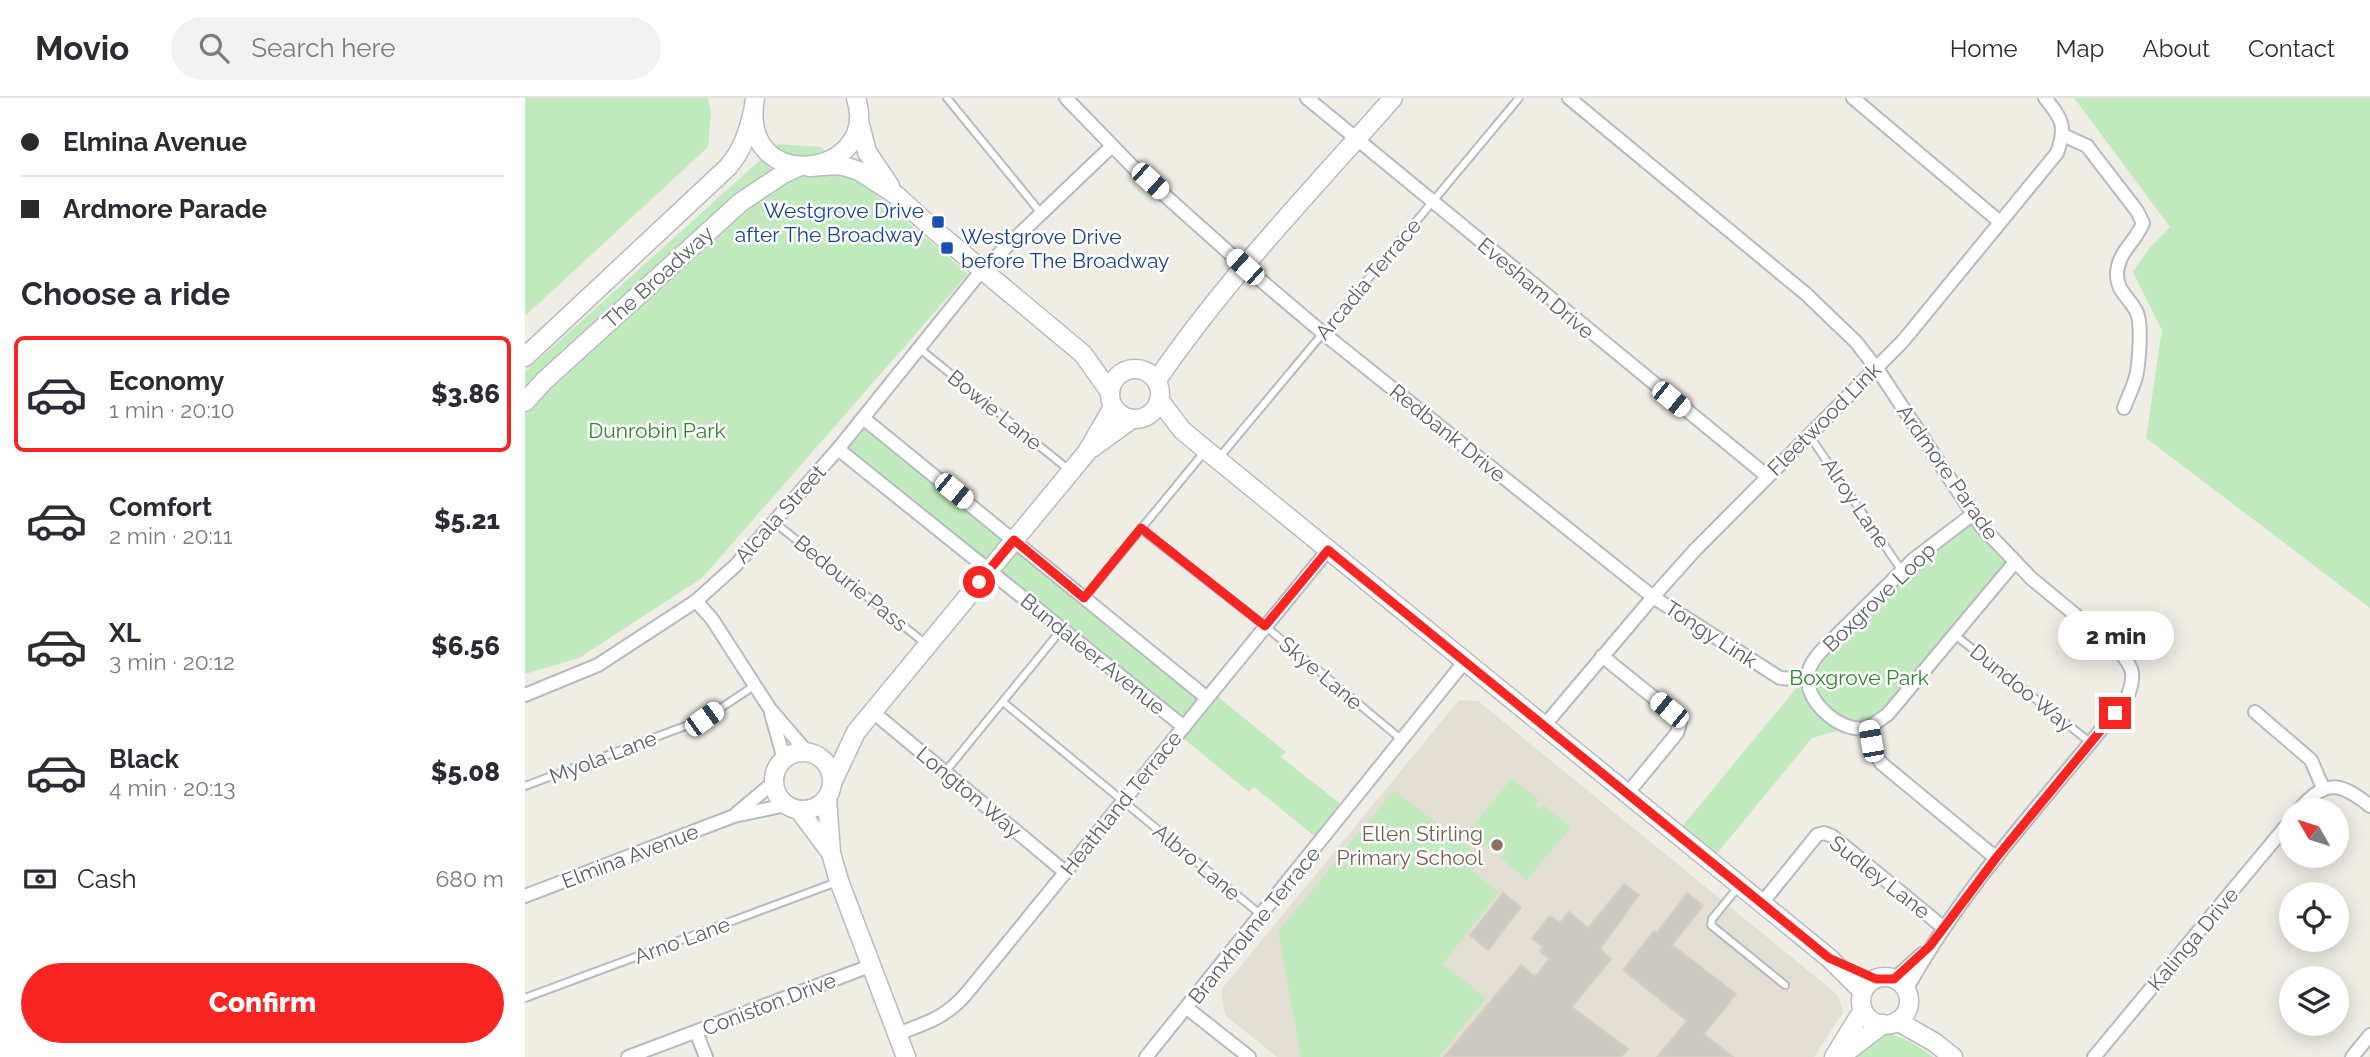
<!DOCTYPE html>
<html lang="en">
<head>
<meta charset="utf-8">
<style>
  :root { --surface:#fff; --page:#f2f2f3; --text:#2b2b33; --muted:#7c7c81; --line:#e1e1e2; --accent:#f92522 }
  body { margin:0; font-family:Raleway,sans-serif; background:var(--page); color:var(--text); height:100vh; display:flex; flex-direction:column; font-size:26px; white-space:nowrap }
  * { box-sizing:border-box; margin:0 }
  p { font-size:23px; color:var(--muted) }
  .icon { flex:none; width:38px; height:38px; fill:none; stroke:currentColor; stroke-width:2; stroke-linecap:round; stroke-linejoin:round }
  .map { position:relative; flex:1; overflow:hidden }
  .sheet { display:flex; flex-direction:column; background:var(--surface); width:525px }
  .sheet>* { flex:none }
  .hud { display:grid; align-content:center; height:154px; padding:0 21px; background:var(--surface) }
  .needle { width:46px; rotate:309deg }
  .controls { position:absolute; left:1754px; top:700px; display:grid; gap:14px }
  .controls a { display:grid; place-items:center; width:70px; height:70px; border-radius:50%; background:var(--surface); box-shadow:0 4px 18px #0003; font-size:35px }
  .end { position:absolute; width:32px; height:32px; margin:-16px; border:9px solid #f92522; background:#fff; box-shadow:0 0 0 4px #fff }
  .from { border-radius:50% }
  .bubble { position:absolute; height:49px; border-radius:24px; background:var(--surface); box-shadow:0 4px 18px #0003; font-size:23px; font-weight:800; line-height:49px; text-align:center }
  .car { position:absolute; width:21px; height:42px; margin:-21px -10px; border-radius:9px; box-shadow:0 0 5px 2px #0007; background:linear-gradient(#fff 24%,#345 0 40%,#fff 0 76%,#345 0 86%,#fff 0) }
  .hud b { display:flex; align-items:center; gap:24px; height:66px; font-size:26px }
  .hud b+b { border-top:2px solid var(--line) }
  .hud i { width:18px; height:18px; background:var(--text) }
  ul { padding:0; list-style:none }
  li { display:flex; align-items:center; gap:21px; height:116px; margin:0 14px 10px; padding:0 7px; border:4px solid transparent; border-radius:10px }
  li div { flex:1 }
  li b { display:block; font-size:26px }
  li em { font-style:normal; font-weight:800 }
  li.current { border-color:var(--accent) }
  li>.icon { width:63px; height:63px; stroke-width:1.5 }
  h2 { padding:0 21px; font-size:32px; line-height:84px }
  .pay { display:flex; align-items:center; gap:18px; height:77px; padding:0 21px; font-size:26px }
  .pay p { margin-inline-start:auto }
  .cta { display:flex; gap:14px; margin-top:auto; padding:14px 21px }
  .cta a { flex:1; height:80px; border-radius:42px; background:var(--accent); color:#fff; font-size:28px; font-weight:800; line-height:80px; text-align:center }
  header { display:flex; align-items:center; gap:42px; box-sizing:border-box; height:98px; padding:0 35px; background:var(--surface); border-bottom:2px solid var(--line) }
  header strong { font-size:33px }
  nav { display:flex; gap:38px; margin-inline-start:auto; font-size:24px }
  .search { width:490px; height:63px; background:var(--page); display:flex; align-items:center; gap:18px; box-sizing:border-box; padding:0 24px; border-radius:38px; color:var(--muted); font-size:26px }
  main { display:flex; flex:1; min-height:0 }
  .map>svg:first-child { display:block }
</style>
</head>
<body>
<header>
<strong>Movio</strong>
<div class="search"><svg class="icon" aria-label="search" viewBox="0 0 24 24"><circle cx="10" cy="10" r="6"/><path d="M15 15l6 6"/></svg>Search here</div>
<nav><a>Home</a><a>Map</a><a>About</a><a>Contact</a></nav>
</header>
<main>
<section class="sheet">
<div class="hud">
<b><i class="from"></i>Elmina Avenue</b>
<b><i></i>Ardmore Parade</b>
</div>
<h2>Choose a ride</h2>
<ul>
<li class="current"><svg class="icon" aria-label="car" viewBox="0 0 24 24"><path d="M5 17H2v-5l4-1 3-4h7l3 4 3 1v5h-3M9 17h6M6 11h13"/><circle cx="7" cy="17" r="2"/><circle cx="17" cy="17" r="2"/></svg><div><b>Economy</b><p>1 min · 20:10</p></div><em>$3.86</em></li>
<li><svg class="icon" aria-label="car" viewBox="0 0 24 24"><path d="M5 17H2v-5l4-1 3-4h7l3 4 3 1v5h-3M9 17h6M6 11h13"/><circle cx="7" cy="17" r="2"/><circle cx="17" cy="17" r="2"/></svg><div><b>Comfort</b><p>2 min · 20:11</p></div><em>$5.21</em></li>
<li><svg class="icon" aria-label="car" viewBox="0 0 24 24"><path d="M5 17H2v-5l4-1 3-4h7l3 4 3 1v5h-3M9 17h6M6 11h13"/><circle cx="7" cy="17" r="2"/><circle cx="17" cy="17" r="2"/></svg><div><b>XL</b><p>3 min · 20:12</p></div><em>$6.56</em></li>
<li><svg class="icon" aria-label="car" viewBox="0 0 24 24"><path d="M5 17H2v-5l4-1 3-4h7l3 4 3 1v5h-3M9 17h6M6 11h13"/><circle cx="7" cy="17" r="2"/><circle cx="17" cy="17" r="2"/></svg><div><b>Black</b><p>4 min · 20:13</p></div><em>$5.08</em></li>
</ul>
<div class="pay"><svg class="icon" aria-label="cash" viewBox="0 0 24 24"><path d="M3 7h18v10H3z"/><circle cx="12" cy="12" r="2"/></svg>Cash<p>680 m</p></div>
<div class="cta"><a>Confirm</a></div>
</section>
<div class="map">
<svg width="1845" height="959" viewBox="0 0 1845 959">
  <rect width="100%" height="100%" fill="#f0ede5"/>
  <polygon fill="#e3dfd5" points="934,602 953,603 1313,897 1318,914 1289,959 752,959 700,917 696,892"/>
  <g fill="#c2eabf">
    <polygon points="0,0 183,0 186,13 183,49 0,218"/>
    <polygon points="1549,0 1845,0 1845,510 1621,340 1637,232 1608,174 1625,149 1645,129"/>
    <polygon points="253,46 296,49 443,176 177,480 54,560 0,576 0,274"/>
    <polygon points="338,320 682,599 687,594 761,654 756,659 822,711 798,745 729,689 724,694 653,636 658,629 313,351"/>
    <polygon points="1448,416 1490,464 1363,616 1327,629 1287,640 1185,764 1151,736 1282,577 1286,566 1389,461"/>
    <polygon points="987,680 1014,702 1010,707 1015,712 1019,707 1046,729 1002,782 976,760 980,754 975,749 970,755 944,733"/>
    <polygon points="869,692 957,760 947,773 974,794 918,866 961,900 914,959 776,959 753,834"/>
    <path d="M1356,935c22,2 35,11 52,24h-83z"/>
  </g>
  <g fill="#cdcac4" stroke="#d6cec2" stroke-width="2">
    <polygon points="1099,786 1114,797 1075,851 1086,861 1047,909 1103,951 1096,959 919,959 996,867 1010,879 1024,861 1015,853 1018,849 1007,840 1025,818 1035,825 1044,814 1063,830"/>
    <polygon points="978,795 996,809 963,852 945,837"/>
    <polygon points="1162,795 1178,808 1147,847 1211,896 1179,936 1208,959 1132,959 1162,923 1098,872 1129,833 1132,835"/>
  </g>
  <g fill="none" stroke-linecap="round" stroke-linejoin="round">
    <g stroke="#b7bbc0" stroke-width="10">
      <g id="lane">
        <polyline points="422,0 516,115"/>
        <polyline points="395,251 544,372"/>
        <polyline points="1284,337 1377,473"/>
        <polyline points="693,361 994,0"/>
        <polyline points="249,424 401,546"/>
        <polyline points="616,431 740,528 877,642"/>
        <polyline points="559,500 681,352"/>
        <polyline points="1430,537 1566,645"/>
        <polyline points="478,604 735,816"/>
        <polyline points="421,673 537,531"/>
        <polyline points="0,688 179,621 229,588"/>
        <polyline points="1214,788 1187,821 1186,827 1260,887"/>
        <polyline points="0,900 312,784"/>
      </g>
    </g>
    <g stroke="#b7bbc0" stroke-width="16">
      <g id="street">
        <polyline points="541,0 607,68 720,169 798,235 1128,499 1255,580 1269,581 1283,577"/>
        <polyline points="782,0 1242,378"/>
        <path d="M1044,0l237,196 50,48 24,31 101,153 51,53 86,71c16,18 18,25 9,48 -76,95 -162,185 -221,292"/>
        <polyline points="1328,0 1475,124"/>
        <path d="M1538,37l24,11 50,65 6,12c-7,19 -26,29 -26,52 0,17 14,24 20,38 5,11 2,46 0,59 -2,12 -9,25 -13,36"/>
        <polyline points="338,320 682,600"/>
        <polyline points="313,351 659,629"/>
        <path d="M1448,416l-59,45 -91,90c-8,9 -15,17 -15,29 -2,25 36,58 61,49 6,-3 13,-9 19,-13l127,-152"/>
        <polyline points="171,503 187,521 245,611 281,653"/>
        <polyline points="1077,558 1144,612 1155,625 1152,635 1102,696"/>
        <polyline points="0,597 73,567 171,503 211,467 313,351 457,172 587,48"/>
        <polyline points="348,614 540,774"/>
        <polyline points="1730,614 1786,662 1798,690"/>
        <polyline points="246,615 259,661"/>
        <path d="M1019,628l109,-129 42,-47 208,-209 154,-188c10,-27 5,-34 -12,-55"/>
        <polyline points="1344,629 1350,655 1356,665 1471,760"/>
        <path d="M1774,712c26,-31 41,-28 71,-4"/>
        <polyline points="212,715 249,684"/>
        <polyline points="0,798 209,718 261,707"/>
        <polyline points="1237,805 1292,737 1299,735 1307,738 1419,830"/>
        <polyline points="1369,881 1397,856"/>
        <polyline points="662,910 724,959"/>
        <polyline points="171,934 181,959"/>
        <path d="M372,936c29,-11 48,-16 69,-40l362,-444"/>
        <polyline points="103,959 345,868"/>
        <polyline points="621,959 940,563"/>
        <polyline points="1569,959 1766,722"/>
        <polyline points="1827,959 1845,937"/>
      </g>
    </g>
    <g stroke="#b8bcc2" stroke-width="21">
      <g id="secondary">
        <path d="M230,0c-18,100 127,80 101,0"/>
        <polyline points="334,23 342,54 365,88"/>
        <polyline points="285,69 311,67 322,69 334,73 371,97 407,130 558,256 585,294"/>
        <path d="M0,259l203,-190c15,-18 20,-34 25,-56"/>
        <circle cx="610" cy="296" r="25"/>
        <path d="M632,282c69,-101 156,-191 236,-282"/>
        <polyline points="635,303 657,332 681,352 1304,860 1337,893"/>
        <polyline points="0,304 19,283 216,104 258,76 275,68"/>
        <polyline points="567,350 607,321"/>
        <circle cx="278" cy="683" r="29"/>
        <polyline points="308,683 331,634 562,354 588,309"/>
        <polyline points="302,700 306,755 314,783 381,959"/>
        <polyline points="274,712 306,755"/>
        <circle cx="1360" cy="903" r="24"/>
        <polyline points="1372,923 1409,944 1428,959"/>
        <polyline points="1309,959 1338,912"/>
        <polyline points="1315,959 1358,926"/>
      </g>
    </g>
    <use href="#lane" stroke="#fff" stroke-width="6"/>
    <use href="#street" stroke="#fff" stroke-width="12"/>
    <use href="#secondary" stroke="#fff" stroke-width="18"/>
  </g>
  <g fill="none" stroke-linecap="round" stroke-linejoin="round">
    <polyline stroke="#f92522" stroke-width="9" points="454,484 489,442 559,500 616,430 740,528 803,452 1304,860 1351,881 1369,881 1405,848 1471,760 1590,615"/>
  </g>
  <g fill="#1a4fb4" stroke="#fff" stroke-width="2.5">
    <rect x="406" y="117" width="14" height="14" rx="3.5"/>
    <rect x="415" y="143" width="14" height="14" rx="3.5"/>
  </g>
  <circle fill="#8d6e63" stroke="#fff" stroke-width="2.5" cx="972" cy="747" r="7"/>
  <g text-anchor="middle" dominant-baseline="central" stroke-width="5" stroke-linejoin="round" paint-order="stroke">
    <g font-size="21" fill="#164399" stroke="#fff" text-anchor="end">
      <text x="399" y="112">Westgrove Drive<tspan x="399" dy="24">after The Broadway</tspan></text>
      <text x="436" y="138" text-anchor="start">Westgrove Drive<tspan x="436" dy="24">before The Broadway</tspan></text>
    </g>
    <g font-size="21" fill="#5c6267" stroke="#fff">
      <text transform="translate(133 179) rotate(-42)">The Broadway</text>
      <text transform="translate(843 181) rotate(-50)">Arcadia Terrace</text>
      <text transform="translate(1011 190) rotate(40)">Evesham Drive</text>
      <text transform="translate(470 312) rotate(39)">Bowie Lane</text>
      <text transform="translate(1299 321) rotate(-45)">Fleetwood Link</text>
      <text transform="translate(923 335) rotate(39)">Redbank Drive</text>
      <text transform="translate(1423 374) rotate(55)">Ardmore Parade</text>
      <text transform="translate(1331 405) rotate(56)">Alroy Lane</text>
      <text transform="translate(255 416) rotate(-48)">Alcala Street</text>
      <text transform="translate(326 485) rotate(39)">Bedourie Pass</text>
      <text transform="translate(1354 499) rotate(-44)">Boxgrove Loop</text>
      <text transform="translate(1186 536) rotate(33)">Tongy Link</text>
      <text transform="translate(568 556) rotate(39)">Bundaleer Avenue</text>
      <text transform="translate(796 575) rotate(40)">Skye Lane</text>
      <text transform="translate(1497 590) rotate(39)">Dundoo Way</text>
      <text transform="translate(78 659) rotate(-21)">Myola Lane</text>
      <text transform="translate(444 694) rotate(40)">Longton Way</text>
      <text transform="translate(596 705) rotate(-51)">Heathland Terrace</text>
      <text transform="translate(105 758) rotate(-21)">Elmina Avenue</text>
      <text transform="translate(672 764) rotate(40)">Albro Lane</text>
      <text transform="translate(1355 779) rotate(38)">Sudley Lane</text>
      <text transform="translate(729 827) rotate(-51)">Branxholme Terrace</text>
      <text transform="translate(1668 841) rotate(-50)">Kalinga Drive</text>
      <text transform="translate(157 842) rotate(-20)">Arno Lane</text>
      <text transform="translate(244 906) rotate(-21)">Coniston Drive</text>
    </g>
    <g font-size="21" fill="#2e852d" stroke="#fff">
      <text x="132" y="332">Dunrobin Park</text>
      <text x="1334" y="579">Boxgrove Park</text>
    </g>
    <g font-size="21" fill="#785e54" stroke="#fff" text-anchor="end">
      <text x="958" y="735">Ellen Stirling<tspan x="958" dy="24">Primary School</tspan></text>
    </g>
  </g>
</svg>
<div class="controls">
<a><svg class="needle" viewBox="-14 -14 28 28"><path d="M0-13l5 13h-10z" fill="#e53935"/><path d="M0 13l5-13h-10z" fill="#7c7c81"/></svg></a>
<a><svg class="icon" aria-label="locate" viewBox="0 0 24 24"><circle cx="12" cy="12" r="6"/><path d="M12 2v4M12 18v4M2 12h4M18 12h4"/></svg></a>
<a><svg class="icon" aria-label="layers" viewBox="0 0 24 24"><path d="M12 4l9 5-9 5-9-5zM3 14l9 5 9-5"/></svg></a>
</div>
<i class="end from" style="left:454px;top:484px"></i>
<i class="end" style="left:1590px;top:615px"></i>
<div class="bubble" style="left:1533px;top:513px;width:116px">2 min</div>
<i class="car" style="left:625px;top:83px;rotate:132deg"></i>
<i class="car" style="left:720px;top:169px;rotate:312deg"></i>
<i class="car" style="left:1146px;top:301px;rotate:129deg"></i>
<i class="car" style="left:429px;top:393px;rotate:129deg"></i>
<i class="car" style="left:1144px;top:612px;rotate:309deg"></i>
<i class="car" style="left:179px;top:621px;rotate:54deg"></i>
<i class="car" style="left:1346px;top:643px;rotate:350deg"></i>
</div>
</main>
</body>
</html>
